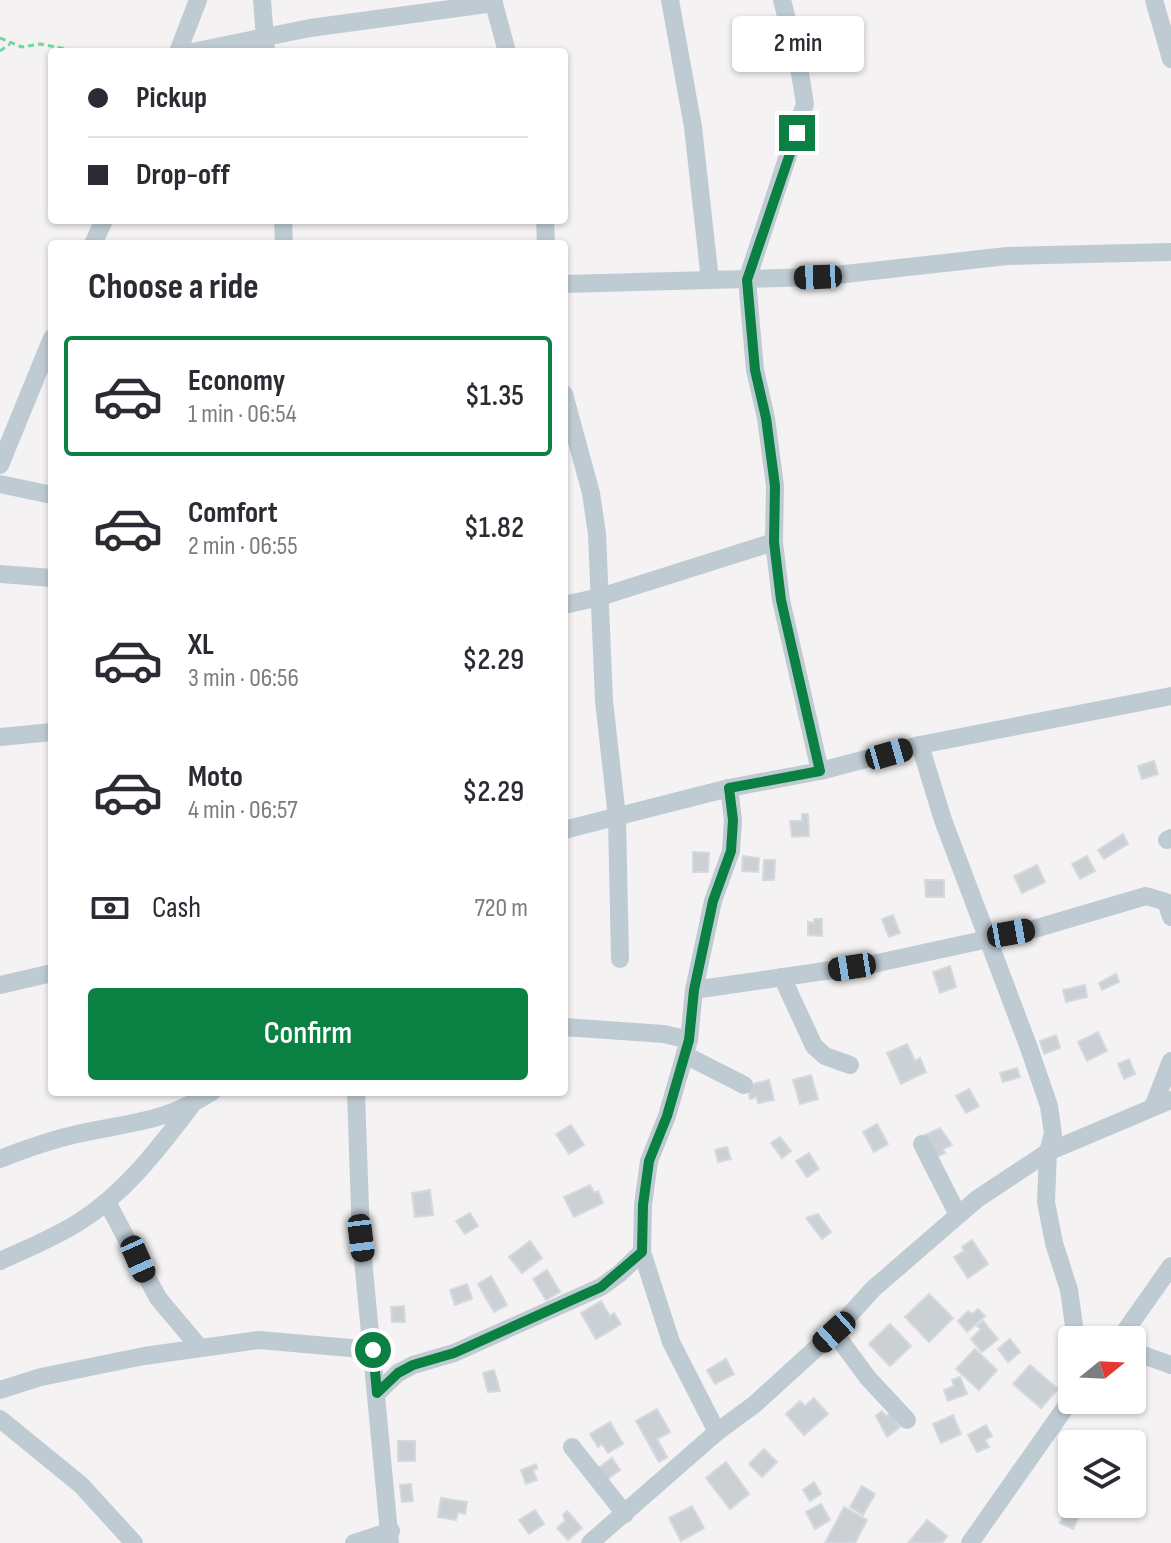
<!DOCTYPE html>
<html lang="en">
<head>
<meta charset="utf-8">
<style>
  :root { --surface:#fff; --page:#f7f7f7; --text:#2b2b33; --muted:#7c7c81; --line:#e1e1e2; --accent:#0b8043 }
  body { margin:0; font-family:"Sofia Sans Condensed",sans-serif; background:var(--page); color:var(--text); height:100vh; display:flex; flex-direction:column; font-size:30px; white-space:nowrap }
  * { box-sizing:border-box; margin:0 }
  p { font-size:26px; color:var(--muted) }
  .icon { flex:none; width:44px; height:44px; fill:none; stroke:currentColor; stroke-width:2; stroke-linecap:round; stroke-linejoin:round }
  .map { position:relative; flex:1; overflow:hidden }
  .details { position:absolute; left:48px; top:240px; width:520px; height:856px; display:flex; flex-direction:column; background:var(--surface); border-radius:8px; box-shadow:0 2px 6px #0004 }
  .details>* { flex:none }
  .guide { position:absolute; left:48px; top:48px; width:520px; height:176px; border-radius:8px; box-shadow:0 2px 6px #0004; display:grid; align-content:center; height:176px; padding:0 40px; background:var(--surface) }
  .needle { width:52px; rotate:72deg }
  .buttons { position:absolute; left:1058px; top:1326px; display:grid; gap:16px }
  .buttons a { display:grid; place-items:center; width:88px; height:88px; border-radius:8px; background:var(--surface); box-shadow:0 2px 6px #0004; font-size:40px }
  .end { position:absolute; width:36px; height:36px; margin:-18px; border:10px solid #0b8043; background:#fff; box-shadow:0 0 0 4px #fff }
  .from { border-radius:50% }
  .bubble { position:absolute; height:56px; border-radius:8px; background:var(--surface); box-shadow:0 2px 6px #0004; font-size:26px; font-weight:600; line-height:56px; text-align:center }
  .car { position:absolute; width:24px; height:48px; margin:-24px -12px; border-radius:10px; box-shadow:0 0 6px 2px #0007; background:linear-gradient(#222 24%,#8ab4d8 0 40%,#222 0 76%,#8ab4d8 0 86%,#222 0) }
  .guide b { display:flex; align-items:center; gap:28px; height:76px; font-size:30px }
  .guide b+b { border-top:2px solid var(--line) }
  .guide i { width:20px; height:20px; background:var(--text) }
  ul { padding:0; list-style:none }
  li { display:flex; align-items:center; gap:24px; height:120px; margin:0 16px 12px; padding:0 24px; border:4px solid transparent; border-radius:8px }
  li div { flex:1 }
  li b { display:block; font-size:30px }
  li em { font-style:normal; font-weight:600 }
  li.current { border-color:var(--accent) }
  li>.icon { width:72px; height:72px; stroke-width:1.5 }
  h2 { padding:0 40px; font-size:36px; line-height:96px }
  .pay { display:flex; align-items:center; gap:20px; height:88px; padding:0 40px; font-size:30px }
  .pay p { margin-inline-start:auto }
  .cta { display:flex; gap:16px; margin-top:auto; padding:16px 40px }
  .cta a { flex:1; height:92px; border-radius:8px; background:var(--accent); color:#fff; font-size:32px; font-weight:600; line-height:92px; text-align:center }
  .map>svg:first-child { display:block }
</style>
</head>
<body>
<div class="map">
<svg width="1171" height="1543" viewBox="0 0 1171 1543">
  <rect width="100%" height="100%" fill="#f4f2f2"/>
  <g fill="#cbd0d5" stroke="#d5d9de" stroke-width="2">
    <polygon points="1154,761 1158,774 1142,779 1138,766"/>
    <polygon points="802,814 808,814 809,836 792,837 790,821 802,821"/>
    <polygon points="1123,834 1128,844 1104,859 1098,850"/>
    <polygon points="693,852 709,853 708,872 693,872"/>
    <polygon points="743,856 759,858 758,872 742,871"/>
    <polygon points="1087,856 1095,871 1080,879 1072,864"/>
    <polygon points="764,860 775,860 774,880 763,880"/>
    <polygon points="1037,865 1045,882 1022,893 1014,876"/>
    <polygon points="925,880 944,880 944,897 926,897"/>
    <polygon points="893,915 900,933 889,937 882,919"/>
    <polygon points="814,919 822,919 822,936 808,935 808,922 814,923"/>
    <polygon points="950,966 956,987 940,993 933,972"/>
    <polygon points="1116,974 1119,982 1102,990 1099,983"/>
    <polygon points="1085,985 1087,997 1066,1002 1063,990"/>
    <polygon points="1098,1032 1107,1051 1087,1061 1078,1042"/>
    <polygon points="1056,1035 1060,1048 1044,1054 1040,1041"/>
    <polygon points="907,1044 915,1061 920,1058 926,1072 901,1084 887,1053"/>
    <polygon points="1129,1059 1135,1074 1124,1079 1118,1064"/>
    <polygon points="1017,1068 1020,1077 1003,1082 1000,1073"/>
    <polygon points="811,1075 818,1099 800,1104 793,1080"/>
    <polygon points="769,1080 774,1100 758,1103 757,1097 750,1099 748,1088 753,1087 753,1084"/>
    <polygon points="969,1089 979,1106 966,1113 956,1096"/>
    <polygon points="877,1124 888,1144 874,1152 863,1132"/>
    <polygon points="571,1125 584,1145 569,1154 556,1134"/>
    <polygon points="940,1128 952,1145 943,1149 945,1153 934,1158 923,1136"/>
    <polygon points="780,1137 791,1151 782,1158 771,1143"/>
    <polygon points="727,1147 731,1159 718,1162 715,1150"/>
    <polygon points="809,1153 819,1169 807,1177 796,1161"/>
    <polygon points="590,1185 594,1193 598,1191 603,1203 574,1217 564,1197"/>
    <polygon points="430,1190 433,1215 415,1217 412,1193"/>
    <polygon points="470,1213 478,1226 465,1234 456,1221"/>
    <polygon points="818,1214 831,1232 822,1239 806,1218"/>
    <polygon points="972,1240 988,1264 968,1278 954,1257 964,1251 962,1247"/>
    <polygon points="530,1241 542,1258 522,1273 509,1257"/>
    <polygon points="547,1270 560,1292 546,1300 533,1279"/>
    <polygon points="491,1276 507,1305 494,1312 478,1284"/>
    <polygon points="467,1284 472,1299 455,1305 450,1290"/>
    <polygon points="929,1294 953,1318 929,1342 905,1317"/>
    <polygon points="601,1301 610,1316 614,1313 621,1324 596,1339 581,1313"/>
    <polygon points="404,1306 405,1322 392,1322 391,1307"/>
    <polygon points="978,1309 985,1316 967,1332 958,1321 968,1311 972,1314"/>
    <polygon points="983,1321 998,1339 982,1352 971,1339 981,1329 977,1326"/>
    <polygon points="890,1324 911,1346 890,1366 869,1344"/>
    <polygon points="1010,1339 1020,1352 1008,1362 998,1349"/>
    <polygon points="975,1349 997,1370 979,1390 956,1369"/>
    <polygon points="726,1359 734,1374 715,1384 707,1370"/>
    <polygon points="1030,1365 1058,1389 1041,1408 1013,1384"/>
    <polygon points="494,1370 500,1391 488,1392 483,1373"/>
    <polygon points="960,1377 967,1394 948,1401 944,1390 954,1386 952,1380"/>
    <polygon points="814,1398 828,1414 804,1435 786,1414 800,1401 805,1406"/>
    <polygon points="657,1409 670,1432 657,1439 667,1457 659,1462 636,1421"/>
    <polygon points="882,1411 886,1416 890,1413 900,1427 887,1437 876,1416"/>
    <polygon points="953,1415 961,1434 941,1443 933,1424"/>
    <polygon points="610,1422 623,1444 608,1453 602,1444 598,1447 590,1434"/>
    <polygon points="986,1425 992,1436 985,1440 989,1447 977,1452 968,1435"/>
    <rect x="398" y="1441" width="17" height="20"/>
    <polygon points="764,1449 777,1462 762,1477 749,1464"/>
    <polygon points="612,1458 620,1470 605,1481 596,1470"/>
    <polygon points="726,1462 749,1494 730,1509 706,1478"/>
    <polygon points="536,1464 537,1469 533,1470 537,1480 526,1484 521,1470"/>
    <polygon points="814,1482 821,1494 810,1501 803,1490"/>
    <polygon points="411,1484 413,1501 402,1502 400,1485"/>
    <polygon points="862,1486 875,1494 863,1515 850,1507"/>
    <polygon points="441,1498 467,1502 465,1514 458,1512 456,1520 438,1517"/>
    <polygon points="1072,1499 1072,1504 1085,1504 1073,1529 1060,1523"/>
    <polygon points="821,1504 830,1520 815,1529 806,1512"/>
    <polygon points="692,1506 704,1528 681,1541 669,1518"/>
    <polygon points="844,1507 867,1520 855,1543 825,1543"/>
    <polygon points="535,1510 544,1524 529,1534 519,1520"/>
    <polygon points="567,1511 582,1528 568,1540 557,1528 565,1521 563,1515"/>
    <polygon points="927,1520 947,1536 942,1543 908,1543"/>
  </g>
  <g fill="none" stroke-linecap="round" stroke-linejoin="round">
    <g stroke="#71d79d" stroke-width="3" stroke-dasharray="6 4" stroke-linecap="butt">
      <polyline points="0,38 22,47 40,44 82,52"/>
      <polyline points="0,51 10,44"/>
    </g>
    <g stroke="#bfcbd3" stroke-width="18">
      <polyline points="262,0 266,52"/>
      <polyline points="493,0 507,52"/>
      <polyline points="670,0 693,127 710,280"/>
      <polyline points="782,0 799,67 805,104 747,280 755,370 766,418 775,486 774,542 781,600 820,771"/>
      <polyline points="1154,0 1171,59"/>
      <polyline points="178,52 198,0"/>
      <polyline points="192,52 310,28 494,3"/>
      <polyline points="283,220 284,244"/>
      <polyline points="545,220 546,244"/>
      <polyline points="93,244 104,220"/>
      <polyline points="564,284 818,277 1007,256 1171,252"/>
      <polyline points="564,394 591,493 597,534 604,701 617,817 620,959"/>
      <polyline points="0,465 52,338"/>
      <polyline points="0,484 52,495"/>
      <polyline points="0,574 52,578"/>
      <polyline points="564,605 600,597 774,542"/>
      <polyline points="0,737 52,732"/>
      <polyline points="920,745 943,820 1029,1048 1049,1106 1053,1134 1048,1152 1046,1202 1054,1243 1069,1290 1076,1340"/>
      <polyline points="564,830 729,788 820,771 920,745 1171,696"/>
      <polyline points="1167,840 1171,838"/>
      <polyline points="782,977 814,1046 825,1056 850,1065"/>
      <polyline points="0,985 52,973"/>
      <polyline points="694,990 873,964 1034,929 1146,896 1166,902 1171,917"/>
      <polyline points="564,1027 664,1034 689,1040"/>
      <polyline points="685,1055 744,1085"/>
      <polyline points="356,1092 361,1238 390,1543"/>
      <polyline points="1153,1107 1171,1061"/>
      <polyline points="922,1144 958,1215"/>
      <path d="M0,1159c25,-10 51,-19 77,-25 54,-12 86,-11 135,-42"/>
      <polyline points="107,1202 158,1298 200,1348"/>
      <path d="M0,1261c26,-12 54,-23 79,-39 46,-29 79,-73 112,-116"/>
      <polyline points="834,1332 868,1378 907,1420"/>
      <polyline points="1119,1340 1171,1266"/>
      <polyline points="1132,1351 1171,1365"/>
      <polyline points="0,1390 41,1377 144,1356 259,1340 373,1350"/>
      <polyline points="377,1393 398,1373 413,1365 454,1353 601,1287 619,1274 642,1252"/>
      <polyline points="0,1419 81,1485 134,1543"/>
      <polyline points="717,1432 671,1342 642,1252 643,1205 649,1161 667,1116 689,1040 694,990 704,943 713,901 731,851 733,820 729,788"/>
      <polyline points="572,1447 625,1514"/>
      <polyline points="354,1543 391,1531"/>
      <polyline points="590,1543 717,1432 755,1404 834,1332 873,1289 977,1199 1048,1152 1171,1100"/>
      <polyline points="970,1543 1072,1398"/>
    </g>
  </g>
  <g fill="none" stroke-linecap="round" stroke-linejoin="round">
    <polyline stroke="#0b8043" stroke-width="10" points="373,1350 377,1393 398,1373 413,1365 454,1353 601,1287 642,1252 643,1205 649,1161 667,1116 689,1040 694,990 704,943 713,901 731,851 733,820 729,788 820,771 781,600 774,542 775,486 766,418 755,370 747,280 797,133"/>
  </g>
</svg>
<div class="buttons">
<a><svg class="needle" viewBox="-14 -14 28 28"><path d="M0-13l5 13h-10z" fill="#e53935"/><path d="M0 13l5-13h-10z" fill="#7c7c81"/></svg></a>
<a><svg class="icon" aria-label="layers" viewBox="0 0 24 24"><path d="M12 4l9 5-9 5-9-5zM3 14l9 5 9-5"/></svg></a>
</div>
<i class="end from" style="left:373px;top:1350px"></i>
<i class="end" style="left:797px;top:133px"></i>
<div class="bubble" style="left:732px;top:16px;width:132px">2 min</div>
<i class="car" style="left:818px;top:277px;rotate:268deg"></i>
<i class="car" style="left:889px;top:754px;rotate:74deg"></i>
<i class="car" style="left:1011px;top:933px;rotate:80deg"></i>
<i class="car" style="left:852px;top:967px;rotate:261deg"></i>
<i class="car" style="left:361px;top:1238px;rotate:173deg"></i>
<i class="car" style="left:138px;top:1259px;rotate:156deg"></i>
<i class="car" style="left:834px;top:1332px;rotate:228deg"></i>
<div class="guide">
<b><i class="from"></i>Pickup</b>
<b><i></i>Drop-off</b>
</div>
<section class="details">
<h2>Choose a ride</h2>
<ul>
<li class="current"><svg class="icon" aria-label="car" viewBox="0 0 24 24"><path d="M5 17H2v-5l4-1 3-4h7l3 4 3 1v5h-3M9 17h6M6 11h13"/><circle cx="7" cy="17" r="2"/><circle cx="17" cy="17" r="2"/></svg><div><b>Economy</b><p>1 min · 06:54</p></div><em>$1.35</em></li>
<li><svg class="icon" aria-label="car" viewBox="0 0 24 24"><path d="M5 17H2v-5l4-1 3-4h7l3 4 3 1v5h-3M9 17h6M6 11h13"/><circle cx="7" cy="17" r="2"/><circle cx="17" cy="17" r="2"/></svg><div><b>Comfort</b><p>2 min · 06:55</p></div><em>$1.82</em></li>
<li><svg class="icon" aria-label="car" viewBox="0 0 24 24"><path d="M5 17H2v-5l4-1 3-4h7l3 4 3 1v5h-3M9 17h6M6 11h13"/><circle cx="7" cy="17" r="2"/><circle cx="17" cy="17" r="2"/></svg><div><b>XL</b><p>3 min · 06:56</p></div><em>$2.29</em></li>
<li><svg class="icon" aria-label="car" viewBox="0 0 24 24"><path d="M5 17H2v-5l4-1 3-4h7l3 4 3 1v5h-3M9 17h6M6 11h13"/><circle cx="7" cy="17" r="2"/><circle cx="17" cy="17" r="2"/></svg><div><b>Moto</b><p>4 min · 06:57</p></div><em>$2.29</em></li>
</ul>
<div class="pay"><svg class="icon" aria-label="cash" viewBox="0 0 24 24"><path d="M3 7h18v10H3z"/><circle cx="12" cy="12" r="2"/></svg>Cash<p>720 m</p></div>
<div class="cta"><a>Confirm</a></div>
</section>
</div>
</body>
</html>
